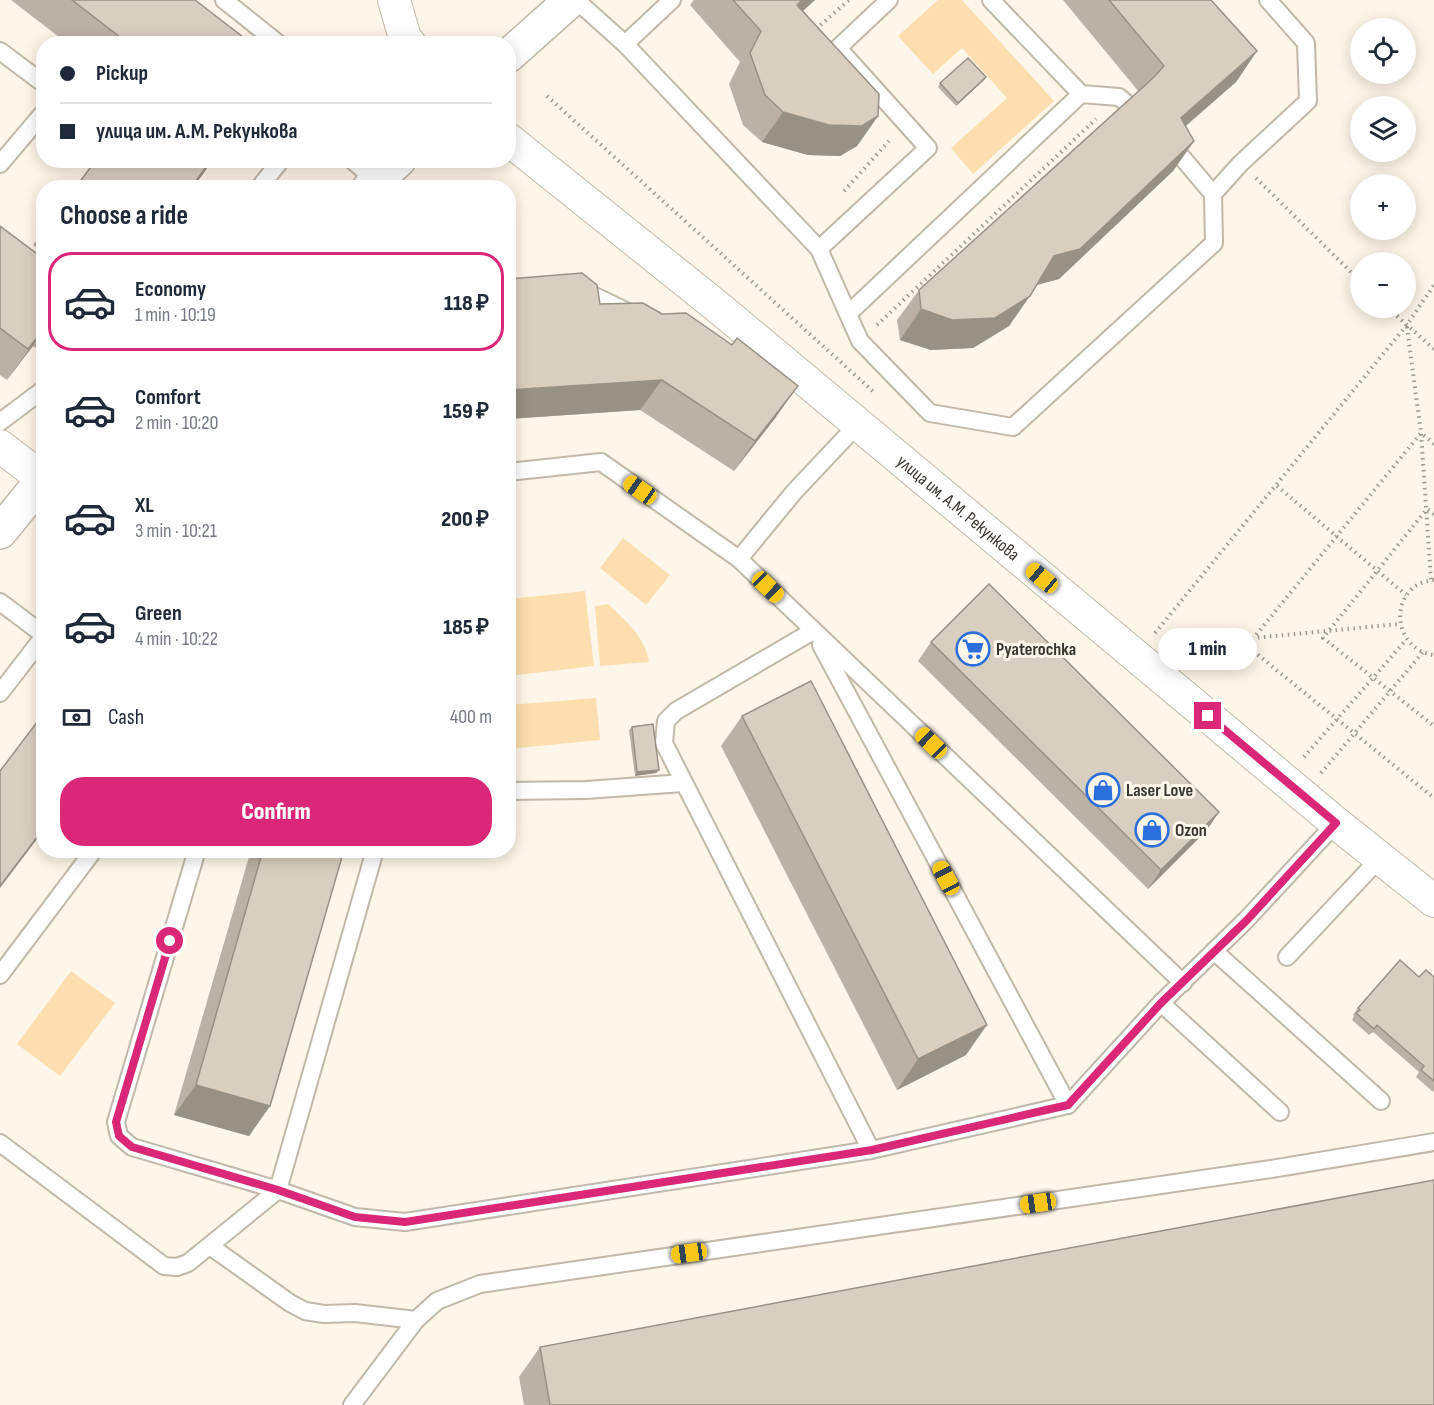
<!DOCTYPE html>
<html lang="en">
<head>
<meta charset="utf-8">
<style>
  :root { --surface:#fff; --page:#f6f6f7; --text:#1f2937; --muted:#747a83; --line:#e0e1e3; --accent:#db2777 }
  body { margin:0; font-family:"Sofia Sans Condensed",sans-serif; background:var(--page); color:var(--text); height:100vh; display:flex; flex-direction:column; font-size:22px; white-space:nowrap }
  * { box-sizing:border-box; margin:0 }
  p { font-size:20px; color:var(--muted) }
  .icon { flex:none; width:33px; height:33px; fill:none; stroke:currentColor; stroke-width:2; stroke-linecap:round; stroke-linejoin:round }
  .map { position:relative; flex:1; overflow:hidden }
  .sheet { position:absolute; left:36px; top:180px; width:480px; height:678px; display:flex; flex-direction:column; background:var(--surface); border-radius:24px; box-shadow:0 3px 15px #0003 }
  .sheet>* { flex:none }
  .top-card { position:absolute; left:36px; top:36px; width:480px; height:132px; border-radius:24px; box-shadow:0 3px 15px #0003; display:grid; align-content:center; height:132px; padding:0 24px; background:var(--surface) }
  .controls { position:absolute; left:1350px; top:18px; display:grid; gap:12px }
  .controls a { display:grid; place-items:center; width:66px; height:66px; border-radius:50%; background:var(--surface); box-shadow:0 3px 15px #0003; font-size:30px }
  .end { position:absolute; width:27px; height:27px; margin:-14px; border:8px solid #db2777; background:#fff; box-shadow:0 0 0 3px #fff }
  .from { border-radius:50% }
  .bubble { position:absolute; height:42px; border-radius:21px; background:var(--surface); box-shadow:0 3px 15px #0003; font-size:20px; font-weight:800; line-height:42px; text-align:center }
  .car { position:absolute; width:18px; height:36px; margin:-18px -9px; border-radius:8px; box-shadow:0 0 4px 2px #0007; background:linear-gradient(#f5c518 24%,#345 0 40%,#f5c518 0 76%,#345 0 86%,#f5c518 0) }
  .top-card b { display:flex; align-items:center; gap:21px; height:57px; font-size:22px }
  .top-card b+b { border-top:2px solid var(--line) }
  .top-card i { width:15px; height:15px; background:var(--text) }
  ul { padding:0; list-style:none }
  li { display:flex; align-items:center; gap:18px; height:99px; margin:0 12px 9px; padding:0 12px; border:3px solid transparent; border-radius:24px }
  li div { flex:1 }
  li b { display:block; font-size:22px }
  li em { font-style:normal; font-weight:800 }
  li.selected { border-color:var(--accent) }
  li>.icon { width:54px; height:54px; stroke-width:1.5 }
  h2 { padding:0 24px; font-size:27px; line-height:72px }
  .pay { display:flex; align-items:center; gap:15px; height:66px; padding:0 24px; font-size:22px }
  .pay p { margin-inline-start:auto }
  .primary-button { display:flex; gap:12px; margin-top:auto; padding:12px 24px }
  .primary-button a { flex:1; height:69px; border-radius:24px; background:var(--accent); color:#fff; font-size:24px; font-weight:800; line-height:69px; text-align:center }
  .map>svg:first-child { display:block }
</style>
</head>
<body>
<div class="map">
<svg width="1434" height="1405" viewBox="0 0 1434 1405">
  <rect width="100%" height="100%" fill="#fef6e9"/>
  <g fill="#fddfaf">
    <polygon points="938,0 962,0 1054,101 973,174 951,148 1007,98 962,48 933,74 898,36"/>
    <polygon points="623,538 670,575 646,605 600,568"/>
    <polygon points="585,591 594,666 509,676 509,599"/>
    <path d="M608,604c17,16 38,34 41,58l-49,4 -5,-60z"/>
    <polygon points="596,698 600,740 509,749 509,705"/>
    <polygon points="71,971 115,1003 60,1076 17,1044"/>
  </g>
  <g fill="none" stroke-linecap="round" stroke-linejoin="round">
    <g stroke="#c1b8a8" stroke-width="20">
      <g id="service">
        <polyline points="224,0 279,44"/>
        <polyline points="576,0 625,44 819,249 860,341 930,413 1013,427 1214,243 1213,194 1241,163 1308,101 1306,43 1268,0"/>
        <polyline points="625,44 672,0"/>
        <polyline points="0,51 44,84"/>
        <polyline points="1081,94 1119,97 1132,108"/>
        <polyline points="1169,142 1213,194"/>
        <polyline points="352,160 376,181"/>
        <polyline points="0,164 44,112"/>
        <polyline points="259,188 281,160"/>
        <polyline points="819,249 928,148 838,48 889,0"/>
        <polyline points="580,289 630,313"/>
        <polyline points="849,313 1081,94 991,0"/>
        <polyline points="0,422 44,389"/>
        <polyline points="508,472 601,462 739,559 794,492 858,424"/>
        <polyline points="739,559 1183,983"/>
        <polyline points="0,602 44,635"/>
        <polyline points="813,631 676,711 666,721 664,743 871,1150"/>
        <polyline points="821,645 1068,1105"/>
        <polyline points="0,693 44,636"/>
        <polyline points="508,791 586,790 683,783"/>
        <polyline points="197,850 116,1122 119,1136 132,1147 278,1190 375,850"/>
        <polyline points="1214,951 1381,1101"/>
        <polyline points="1287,957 1380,858"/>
        <polyline points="0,975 94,850"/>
        <polyline points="1161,1003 1280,1112"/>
        <polyline points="0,1143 164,1266 177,1267 188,1263 278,1190 355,1217 405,1222 871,1150 1068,1105 1161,1003 1247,919 1336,823"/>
        <polyline points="210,1246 290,1303 305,1311 324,1314 355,1313 416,1320 352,1405"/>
        <polyline points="416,1320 437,1301 480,1284 1271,1169 1434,1142"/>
      </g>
    </g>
    <g stroke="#c1b8a8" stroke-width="34">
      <g id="minor">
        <polyline points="394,0 405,38 410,44"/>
        <path id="s1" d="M508,139l211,169 617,515 98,78"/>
        <polyline points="0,446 43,479"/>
      </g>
    </g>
    <g stroke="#c1b8a8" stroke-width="36">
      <g id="secondary">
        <polyline points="508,56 571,0"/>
        <polyline points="369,188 399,160"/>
        <polyline points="0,532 44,478"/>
      </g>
    </g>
    <g stroke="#9e988e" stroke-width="4" stroke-dasharray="1.5 4.5" stroke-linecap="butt">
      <polyline points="816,29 849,0"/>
      <polyline points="547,96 876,394"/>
      <polyline points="1256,178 1360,281"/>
      <polyline points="844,191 889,141"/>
      <polyline points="1388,308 1434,349"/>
      <polyline points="877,325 1096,119"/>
      <polyline points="1407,327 1421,433 1431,580"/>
      <polyline points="1434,444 1421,433 1247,646 1434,798"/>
      <polyline points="1277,486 1406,595"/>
      <polyline points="1434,514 1427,509 1323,638 1434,726"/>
      <path d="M1434,580c-46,4 -44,69 0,75"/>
      <polyline points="1155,633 1406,326 1434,285"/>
      <polyline points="1168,642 1254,638 1399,624"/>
      <polyline points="1304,757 1406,640"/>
      <polyline points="1321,773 1423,652"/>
    </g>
    <use href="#service" stroke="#fff" stroke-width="16"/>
    <use href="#minor" stroke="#fff" stroke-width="32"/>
    <use href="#secondary" stroke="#fff" stroke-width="33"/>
  </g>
  <g fill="#bbb2a5">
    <polygon points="11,0 195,0 252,44 68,44"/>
    <polygon points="694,0 815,0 803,11 878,116 857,146 840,156 808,155 762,142 743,125 729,84 740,62 690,5"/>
    <polygon points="1063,0 1211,0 1257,51 1236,82 1186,126 1194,141 1173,171 1059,279 1036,285 1009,326 973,348 931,350 900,340 897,320 919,290 1139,92"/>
    <polygon points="986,77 984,80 956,106 938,87 940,83"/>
    <polygon points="0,226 44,259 44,349 41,352 33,346 7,380 0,375"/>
    <polygon points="44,230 44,253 33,245"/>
    <polygon points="508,279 600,304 776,417 734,471 640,410 508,419"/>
    <polygon points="931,642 1219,812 1206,831 1148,889 918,661"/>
    <polygon points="742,716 966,1055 897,1090 721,746"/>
    <polygon points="632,727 659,770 656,773 635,776 629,730"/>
    <polygon points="251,850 344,850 270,1106 249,1136 174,1115"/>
    <polygon points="1419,977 1434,977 1434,1090 1433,1092 1416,1077 1419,1072 1373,1032 1369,1035 1352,1020 1354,1016 1353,1015 1358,1008"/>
    <polygon points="540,1347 1434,1405 524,1405 519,1377"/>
  </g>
  <g fill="#989186">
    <polygon points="802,0 815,0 776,35 797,5"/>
    <polygon points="1257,51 1236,82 1160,148 1181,118"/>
    <polygon points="986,77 984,80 956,106 958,103"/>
    <polygon points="783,112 878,116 857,146 840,156 808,155 762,142"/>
    <polygon points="1194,141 1173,171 1059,279 1033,286 1054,256"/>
    <polygon points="211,160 213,160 193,188 191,188"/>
    <polygon points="1030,296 1009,326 973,348 931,350 900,340 921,309"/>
    <polygon points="44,329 44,330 33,346 7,380"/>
    <polygon points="662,380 640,410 508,419 508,390"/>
    <polygon points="798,386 776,417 734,471 755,441"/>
    <polygon points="659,770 656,773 635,776 637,772"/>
    <polygon points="1219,812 1206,831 1148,889 1161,870"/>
    <polygon points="44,828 44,830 0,888 0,886"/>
    <polygon points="987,1025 966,1055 897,1090 918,1059"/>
    <polygon points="196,1085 270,1106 249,1136 174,1115"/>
  </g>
  <g fill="#d9cfc0" stroke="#989186" stroke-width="1.5">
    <polygon points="72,0 195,0 252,44 129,44"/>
    <polygon points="733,0 802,0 797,5 879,94 878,116 862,126 829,125 783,112 765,95 750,53 761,31"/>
    <polygon points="1109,0 1211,0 1257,51 1181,118 1194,141 1080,249 1054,256 1030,296 995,318 952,320 921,309 919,290 1153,78 1164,66"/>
    <polygon points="968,58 986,77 958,103 940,83"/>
    <polygon points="96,160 211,160 191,188 75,188"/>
    <polygon points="0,226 44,259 44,329 28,349 0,328"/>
    <polygon points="582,273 597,285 600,304 643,303 662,314 686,313 732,345 737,338 798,386 755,441 662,380 508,390 508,279"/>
    <polygon points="989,584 1219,812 1161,870 931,642"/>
    <polygon points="811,681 987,1025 918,1059 742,716"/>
    <polygon points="44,713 44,828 0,886 0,771"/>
    <polygon points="653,724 659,770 637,772 632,727"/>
    <polygon points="263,850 344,850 270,1106 196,1085"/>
    <polygon points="1400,960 1419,977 1426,970 1434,977 1434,1081 1421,1070 1424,1066 1377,1025 1374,1029 1356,1013 1360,1010 1358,1008"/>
    <polygon points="1434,1180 1434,1405 550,1405 540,1347"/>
  </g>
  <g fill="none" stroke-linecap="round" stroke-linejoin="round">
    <polyline stroke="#db2777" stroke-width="8" points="170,941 116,1122 119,1136 132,1147 278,1190 355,1217 405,1222 872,1150 1068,1105 1161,1003 1247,920 1336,823 1208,716"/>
  </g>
  <defs>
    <g id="supermarket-ring" transform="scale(1.725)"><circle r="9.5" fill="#fef6e9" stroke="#2c6fdc" stroke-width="1.5"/><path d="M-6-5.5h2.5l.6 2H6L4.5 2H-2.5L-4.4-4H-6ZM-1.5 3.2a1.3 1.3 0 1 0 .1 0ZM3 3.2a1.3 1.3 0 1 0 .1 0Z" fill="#2c6fdc"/></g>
    <g id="shop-ring" transform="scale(1.725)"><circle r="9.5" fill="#fef6e9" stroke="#2c6fdc" stroke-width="1.5"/><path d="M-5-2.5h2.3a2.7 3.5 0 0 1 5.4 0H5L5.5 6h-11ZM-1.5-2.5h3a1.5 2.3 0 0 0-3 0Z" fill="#2c6fdc"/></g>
  </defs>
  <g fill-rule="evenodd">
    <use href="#supermarket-ring" x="973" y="649"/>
    <use href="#shop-ring" x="1103" y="790"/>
    <use href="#shop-ring" x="1152" y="830"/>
  </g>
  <g text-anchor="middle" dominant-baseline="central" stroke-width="6" stroke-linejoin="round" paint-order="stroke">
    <g font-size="18" fill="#39352f" stroke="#fef6e9">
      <text stroke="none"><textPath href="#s1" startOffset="582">улица им. А.М. Рекункова</textPath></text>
    </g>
    <g font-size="18" font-weight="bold" fill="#39352f" stroke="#fef6e9" text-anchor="start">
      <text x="996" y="649">Pyaterochka</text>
      <text x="1126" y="790">Laser Love</text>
      <text x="1175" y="830">Ozon</text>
    </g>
  </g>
</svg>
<div class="controls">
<a><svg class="icon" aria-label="locate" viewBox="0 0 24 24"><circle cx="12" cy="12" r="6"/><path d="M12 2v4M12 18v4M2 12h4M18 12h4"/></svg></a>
<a><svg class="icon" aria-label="layers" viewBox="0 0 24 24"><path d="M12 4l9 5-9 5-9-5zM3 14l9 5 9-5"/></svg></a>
<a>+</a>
<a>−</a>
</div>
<i class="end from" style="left:170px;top:941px"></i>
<i class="end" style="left:1208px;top:716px"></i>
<div class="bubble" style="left:1158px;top:628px;width:99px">1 min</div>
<i class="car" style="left:640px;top:490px;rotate:305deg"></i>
<i class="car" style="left:1042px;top:578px;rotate:310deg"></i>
<i class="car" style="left:768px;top:587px;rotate:134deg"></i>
<i class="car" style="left:931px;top:743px;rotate:314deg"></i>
<i class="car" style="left:946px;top:878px;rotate:332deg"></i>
<i class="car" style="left:1038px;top:1203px;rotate:262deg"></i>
<i class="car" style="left:689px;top:1253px;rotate:262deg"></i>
<div class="top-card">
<b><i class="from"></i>Pickup</b>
<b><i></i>улица им. А.М. Рекункова</b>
</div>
<section class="sheet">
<h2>Choose a ride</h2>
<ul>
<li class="selected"><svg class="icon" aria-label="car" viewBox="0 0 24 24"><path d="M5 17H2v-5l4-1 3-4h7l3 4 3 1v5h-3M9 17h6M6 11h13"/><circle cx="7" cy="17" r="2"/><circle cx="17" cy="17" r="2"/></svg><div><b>Economy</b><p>1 min · 10:19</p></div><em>118 ₽</em></li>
<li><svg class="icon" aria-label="car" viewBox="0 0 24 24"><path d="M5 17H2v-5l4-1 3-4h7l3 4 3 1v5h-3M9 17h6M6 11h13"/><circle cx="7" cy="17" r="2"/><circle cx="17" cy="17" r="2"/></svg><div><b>Comfort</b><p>2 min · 10:20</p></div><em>159 ₽</em></li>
<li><svg class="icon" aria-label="car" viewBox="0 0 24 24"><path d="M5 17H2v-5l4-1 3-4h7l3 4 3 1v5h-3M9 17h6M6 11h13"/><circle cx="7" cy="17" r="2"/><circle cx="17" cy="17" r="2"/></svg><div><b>XL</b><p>3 min · 10:21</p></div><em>200 ₽</em></li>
<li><svg class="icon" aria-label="car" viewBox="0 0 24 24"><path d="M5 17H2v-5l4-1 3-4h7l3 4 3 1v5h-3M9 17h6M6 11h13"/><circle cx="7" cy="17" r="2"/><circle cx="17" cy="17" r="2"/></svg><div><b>Green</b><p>4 min · 10:22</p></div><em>185 ₽</em></li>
</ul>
<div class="pay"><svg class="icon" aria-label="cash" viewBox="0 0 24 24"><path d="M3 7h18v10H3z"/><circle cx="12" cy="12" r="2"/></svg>Cash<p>400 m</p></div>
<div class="primary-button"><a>Confirm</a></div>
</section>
</div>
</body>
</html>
